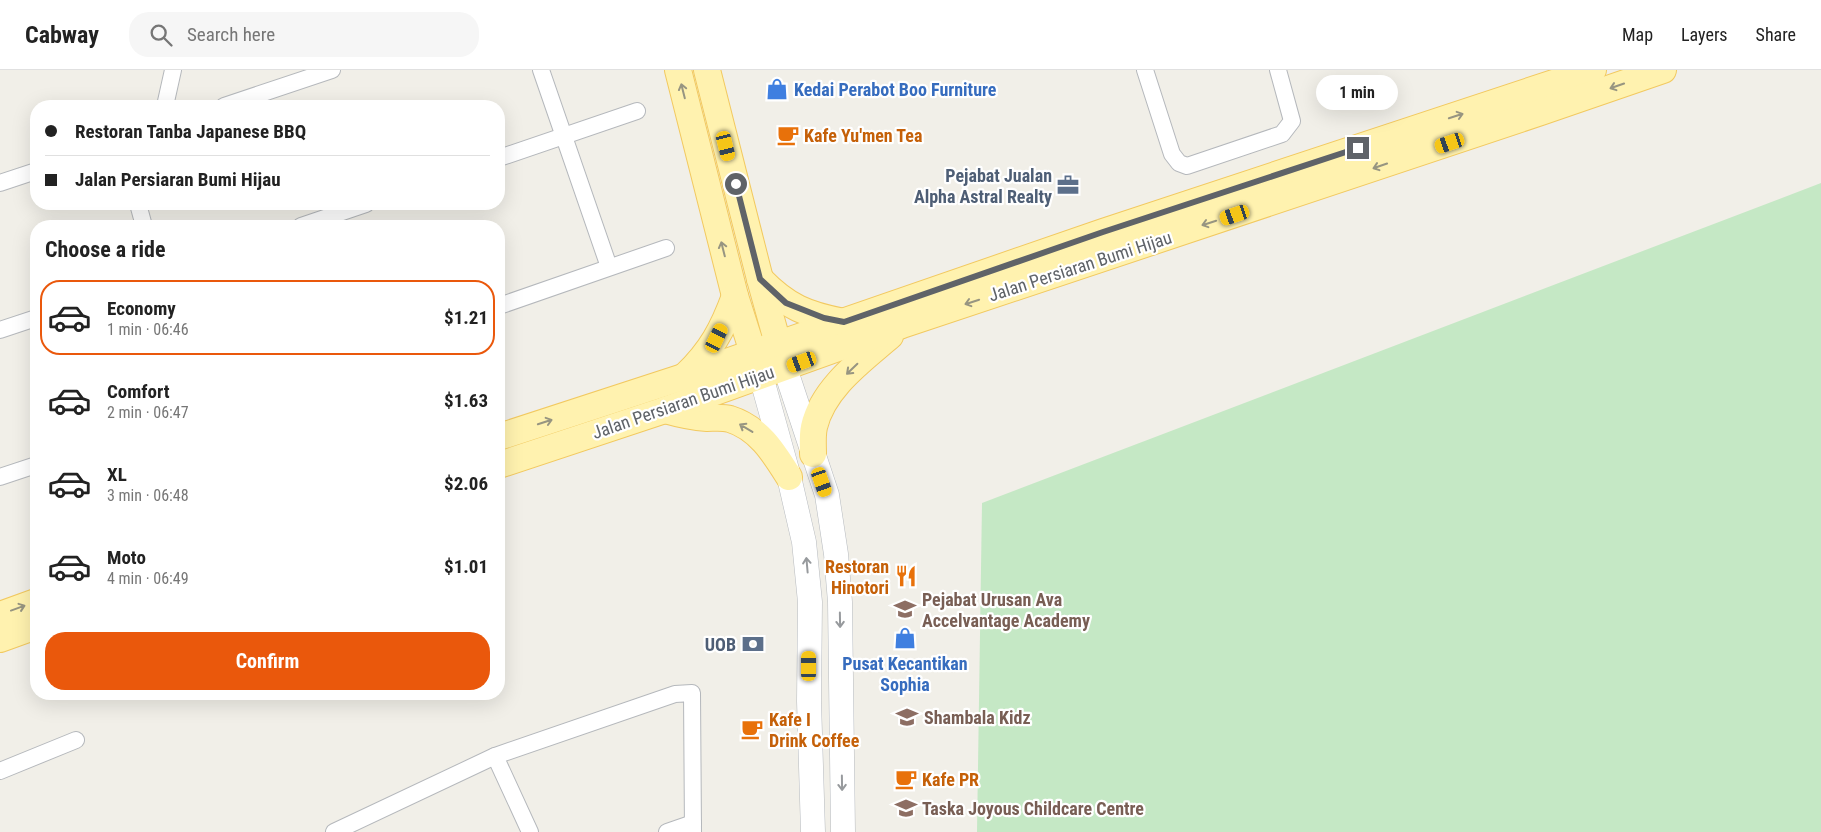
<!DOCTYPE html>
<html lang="en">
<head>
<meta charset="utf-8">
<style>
  :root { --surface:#fff; --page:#f6f6f6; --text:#222; --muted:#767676; --line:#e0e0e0; --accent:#ea580c }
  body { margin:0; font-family:"Roboto Condensed",sans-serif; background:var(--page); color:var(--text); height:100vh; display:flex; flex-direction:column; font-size:19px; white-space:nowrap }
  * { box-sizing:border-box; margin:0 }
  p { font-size:16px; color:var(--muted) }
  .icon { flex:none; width:28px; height:28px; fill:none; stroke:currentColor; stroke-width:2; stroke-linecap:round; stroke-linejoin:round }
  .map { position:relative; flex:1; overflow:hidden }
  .sheet { position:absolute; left:30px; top:150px; width:475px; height:480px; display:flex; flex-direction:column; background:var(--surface); border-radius:20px; box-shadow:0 5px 20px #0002 }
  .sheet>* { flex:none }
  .top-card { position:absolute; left:30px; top:30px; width:475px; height:110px; border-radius:20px; box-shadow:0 5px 20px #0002; display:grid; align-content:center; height:110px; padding:0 15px; background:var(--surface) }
  .end { position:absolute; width:22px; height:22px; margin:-11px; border:6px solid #5f6368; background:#fff; box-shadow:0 0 0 2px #fff }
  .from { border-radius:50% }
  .bubble { position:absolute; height:35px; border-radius:18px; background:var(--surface); box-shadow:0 5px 20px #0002; font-size:16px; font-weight:700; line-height:35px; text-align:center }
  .car { position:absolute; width:15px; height:30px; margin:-15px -8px; border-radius:6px; box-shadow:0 0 4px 1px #0007; background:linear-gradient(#f5c518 24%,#345 0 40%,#f5c518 0 76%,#345 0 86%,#f5c518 0) }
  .top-card b { display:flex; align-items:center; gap:18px; height:48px; font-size:19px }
  .top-card b+b { border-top:1px solid var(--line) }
  .top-card i { width:12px; height:12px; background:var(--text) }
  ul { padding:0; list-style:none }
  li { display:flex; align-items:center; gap:15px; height:75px; margin:0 10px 8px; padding:0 5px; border:2px solid transparent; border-radius:20px }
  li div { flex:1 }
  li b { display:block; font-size:19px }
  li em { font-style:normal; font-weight:700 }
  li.on { border-color:var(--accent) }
  li>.icon { width:45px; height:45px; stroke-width:1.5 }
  h2 { padding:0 15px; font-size:22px; line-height:60px }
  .primary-button { display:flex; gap:10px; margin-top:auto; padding:10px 15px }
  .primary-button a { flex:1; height:58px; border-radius:20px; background:var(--accent); color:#fff; font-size:20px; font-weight:700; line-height:58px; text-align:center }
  header { display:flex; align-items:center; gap:30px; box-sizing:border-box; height:70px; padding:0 25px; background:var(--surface); border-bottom:1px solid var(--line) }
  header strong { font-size:24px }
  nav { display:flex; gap:28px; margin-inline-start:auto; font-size:18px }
  .search { width:350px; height:45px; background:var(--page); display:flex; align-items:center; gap:12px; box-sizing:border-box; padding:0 18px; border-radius:20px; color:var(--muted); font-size:19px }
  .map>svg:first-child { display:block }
</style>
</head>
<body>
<header>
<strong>Cabway</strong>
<div class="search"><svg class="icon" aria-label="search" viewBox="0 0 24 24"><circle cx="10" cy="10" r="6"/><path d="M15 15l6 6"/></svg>Search here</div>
<nav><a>Map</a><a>Layers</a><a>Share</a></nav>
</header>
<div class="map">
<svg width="1821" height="762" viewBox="0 0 1821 762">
  <rect width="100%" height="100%" fill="#f1efe8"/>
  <polygon fill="#c5e8c5" points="1821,113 1821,762 977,762 982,433"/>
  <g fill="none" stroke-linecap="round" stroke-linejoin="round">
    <g stroke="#b5b8bc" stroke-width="18">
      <g id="minor">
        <polyline points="541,0 609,197"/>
        <polyline points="1145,0 1172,84 1179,93 1187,96 1282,64 1292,51 1278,0"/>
        <polyline points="165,36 173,0"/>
        <polyline points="224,36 332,0"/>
        <polyline points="499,88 637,41"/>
        <polyline points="0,113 36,101"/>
        <polyline points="138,134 144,156"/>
        <polyline points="301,156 366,134"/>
        <polyline points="499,236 666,178"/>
        <polyline points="0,260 36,248"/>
        <polyline points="0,407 36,395"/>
        <polyline points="495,686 530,762"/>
        <polyline points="0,701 76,670"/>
        <polyline points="334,762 495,686 675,624 692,623 693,762"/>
        <polyline points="667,762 693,753"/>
      </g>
    </g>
    <g stroke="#b6babf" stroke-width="25">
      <g id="secondary">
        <polyline points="785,298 827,425 836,484 840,532 843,762"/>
        <polyline points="761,306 789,407 804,472 810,532 809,631 813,762"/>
      </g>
    </g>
    <g stroke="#f2c960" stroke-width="28">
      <g id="primary">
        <polyline points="678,0 735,226 758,298"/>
        <polyline points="707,0 760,209 783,292"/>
        <path d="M760,209c27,28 47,36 84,43"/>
        <path d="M686,305c25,-24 37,-46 49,-79"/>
        <path d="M665,340c14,4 27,7 42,8 7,0 16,-1 23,1 29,9 44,34 59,58"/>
        <polyline points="499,367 683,307 1103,162 1593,0"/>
        <path d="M813,384c0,-9 -1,-18 1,-27 9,-39 47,-66 76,-91"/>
        <polyline points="499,395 665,340 902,255 1541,42 1663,0"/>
        <polyline points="0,545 36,532"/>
        <polyline points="0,569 36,556"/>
      </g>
    </g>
    <use href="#minor" stroke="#fff" stroke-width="16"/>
    <use href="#secondary" stroke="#fff" stroke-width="24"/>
    <use href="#primary" stroke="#fff2af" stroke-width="26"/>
  </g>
  <defs><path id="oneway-shaft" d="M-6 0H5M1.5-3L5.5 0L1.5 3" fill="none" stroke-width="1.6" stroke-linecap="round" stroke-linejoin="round" transform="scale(1.25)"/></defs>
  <g stroke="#979581">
    <use href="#oneway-shaft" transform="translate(1617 16) rotate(161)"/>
    <use href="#oneway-shaft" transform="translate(683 21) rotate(-104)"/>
    <use href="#oneway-shaft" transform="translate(1456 46) rotate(-18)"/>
    <use href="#oneway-shaft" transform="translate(1380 96) rotate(161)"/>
    <use href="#oneway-shaft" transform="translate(1209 153) rotate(162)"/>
    <use href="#oneway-shaft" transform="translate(723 179) rotate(-104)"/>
    <use href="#oneway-shaft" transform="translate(972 232) rotate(162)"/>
    <use href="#oneway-shaft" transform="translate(852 299) rotate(136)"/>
    <use href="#oneway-shaft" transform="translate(545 352) rotate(-18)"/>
    <use href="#oneway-shaft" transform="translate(746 358) rotate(-149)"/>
    <use href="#oneway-shaft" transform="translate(18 538) rotate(-20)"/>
  </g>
  <g stroke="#979a9d">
    <use href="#oneway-shaft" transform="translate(807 495) rotate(-95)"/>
    <use href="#oneway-shaft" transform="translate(840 550) rotate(89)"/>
    <use href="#oneway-shaft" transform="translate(842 713) rotate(89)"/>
  </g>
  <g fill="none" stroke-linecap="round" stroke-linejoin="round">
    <polyline stroke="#5f6368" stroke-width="6" points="736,114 760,209 786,233 824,248 844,252 1103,162 1358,78"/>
  </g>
  <defs>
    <g id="shop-bare" transform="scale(1.725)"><path d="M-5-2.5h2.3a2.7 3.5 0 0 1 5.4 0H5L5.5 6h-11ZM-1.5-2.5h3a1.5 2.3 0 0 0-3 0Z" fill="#3f7fe0" stroke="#fff" stroke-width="2.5" paint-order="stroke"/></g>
    <g id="cafe-bare" transform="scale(1.725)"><path d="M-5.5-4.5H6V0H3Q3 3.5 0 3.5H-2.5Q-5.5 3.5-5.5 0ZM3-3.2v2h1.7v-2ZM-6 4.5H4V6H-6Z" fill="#e8710a" stroke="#fff" stroke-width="2.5" paint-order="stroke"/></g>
    <g id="office-bare" transform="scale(1.725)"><path d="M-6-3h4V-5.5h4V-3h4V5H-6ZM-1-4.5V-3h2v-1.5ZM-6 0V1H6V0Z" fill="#5c6f8a" stroke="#fff" stroke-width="2.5" paint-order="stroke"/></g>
    <g id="restaurant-bare" transform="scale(1.725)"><path d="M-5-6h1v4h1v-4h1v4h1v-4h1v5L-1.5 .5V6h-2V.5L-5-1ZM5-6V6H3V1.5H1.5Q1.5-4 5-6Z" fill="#e8710a" stroke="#fff" stroke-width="2.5" paint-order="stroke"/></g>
    <g id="school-bare" transform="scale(1.725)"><path d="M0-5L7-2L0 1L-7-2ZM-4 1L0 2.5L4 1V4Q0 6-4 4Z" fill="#8d6e63" stroke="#fff" stroke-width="2.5" paint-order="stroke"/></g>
    <g id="bank-bare" transform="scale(1.725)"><path d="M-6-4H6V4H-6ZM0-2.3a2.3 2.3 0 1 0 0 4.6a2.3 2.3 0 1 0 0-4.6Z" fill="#5c6f8a" stroke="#fff" stroke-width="2.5" paint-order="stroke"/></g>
  </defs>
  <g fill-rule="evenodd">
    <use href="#shop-bare" x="777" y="19"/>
    <use href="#cafe-bare" x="788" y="65"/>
    <use href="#office-bare" x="1068" y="115"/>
    <use href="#restaurant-bare" x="906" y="506"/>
    <use href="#school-bare" x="905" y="539"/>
    <use href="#shop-bare" x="905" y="568"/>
    <use href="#bank-bare" x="753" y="574"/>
    <use href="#school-bare" x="907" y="647"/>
    <use href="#cafe-bare" x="752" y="659"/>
    <use href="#cafe-bare" x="906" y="709"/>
    <use href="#school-bare" x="906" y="738"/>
  </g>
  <g text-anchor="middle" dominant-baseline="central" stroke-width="4.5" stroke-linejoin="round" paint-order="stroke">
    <g font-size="18" font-weight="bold" fill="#366cbe" stroke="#fff" text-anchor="start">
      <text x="794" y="19">Kedai Perabot Boo Furniture</text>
      <text x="905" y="593" text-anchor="middle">Pusat Kecantikan<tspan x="905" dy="21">Sophia</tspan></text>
    </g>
    <g font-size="18" font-weight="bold" fill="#c56008" stroke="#fff" text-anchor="start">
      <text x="804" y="65">Kafe Yu'men Tea</text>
      <text x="889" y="496" text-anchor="end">Restoran<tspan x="889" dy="21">Hinotori</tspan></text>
      <text x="769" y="649">Kafe I<tspan x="769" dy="21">Drink Coffee</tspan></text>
      <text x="922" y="709">Kafe PR</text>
    </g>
    <g font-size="18" font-weight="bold" fill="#4e5e75" stroke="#fff" text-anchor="end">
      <text x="1052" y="105">Pejabat Jualan<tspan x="1052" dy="21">Alpha Astral Realty</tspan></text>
      <text x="736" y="574">UOB</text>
    </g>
    <g font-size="18" fill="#5f6368" stroke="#fff">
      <text transform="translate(1080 196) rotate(-18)">Jalan Persiaran Bumi Hijau</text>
      <text transform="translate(683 332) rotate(-19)">Jalan Persiaran Bumi Hijau</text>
    </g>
    <g font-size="18" font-weight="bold" fill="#785e54" stroke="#fff" text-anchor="start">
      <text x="922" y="529">Pejabat Urusan Ava<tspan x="922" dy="21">Accelvantage Academy</tspan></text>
      <text x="924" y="647">Shambala Kidz</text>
      <text x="922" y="738">Taska Joyous Childcare Centre</text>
    </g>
  </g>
</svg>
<i class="end from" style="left:736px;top:114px"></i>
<i class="end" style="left:1358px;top:78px"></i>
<div class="bubble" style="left:1316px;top:5px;width:82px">1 min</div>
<i class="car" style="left:1450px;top:73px;rotate:251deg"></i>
<i class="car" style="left:726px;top:76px;rotate:166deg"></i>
<i class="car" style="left:1235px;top:145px;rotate:251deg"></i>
<i class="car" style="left:717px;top:268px;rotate:26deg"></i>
<i class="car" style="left:802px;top:292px;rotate:250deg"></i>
<i class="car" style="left:822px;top:412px;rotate:161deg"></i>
<i class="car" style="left:809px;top:596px;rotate:0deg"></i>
<div class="top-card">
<b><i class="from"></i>Restoran Tanba Japanese BBQ</b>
<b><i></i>Jalan Persiaran Bumi Hijau</b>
</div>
<section class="sheet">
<h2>Choose a ride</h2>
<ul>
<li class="on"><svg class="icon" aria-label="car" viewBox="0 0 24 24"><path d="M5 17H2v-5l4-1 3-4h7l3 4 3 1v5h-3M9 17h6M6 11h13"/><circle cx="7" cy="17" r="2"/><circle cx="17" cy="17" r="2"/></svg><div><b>Economy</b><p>1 min · 06:46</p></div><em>$1.21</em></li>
<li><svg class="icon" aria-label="car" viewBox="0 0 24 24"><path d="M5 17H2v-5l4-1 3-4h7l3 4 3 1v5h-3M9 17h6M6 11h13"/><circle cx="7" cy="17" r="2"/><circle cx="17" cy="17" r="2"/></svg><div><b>Comfort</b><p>2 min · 06:47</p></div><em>$1.63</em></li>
<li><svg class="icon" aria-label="car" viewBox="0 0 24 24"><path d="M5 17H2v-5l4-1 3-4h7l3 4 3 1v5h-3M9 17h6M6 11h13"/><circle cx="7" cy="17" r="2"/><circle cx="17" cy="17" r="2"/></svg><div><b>XL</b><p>3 min · 06:48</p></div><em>$2.06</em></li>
<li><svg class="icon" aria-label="car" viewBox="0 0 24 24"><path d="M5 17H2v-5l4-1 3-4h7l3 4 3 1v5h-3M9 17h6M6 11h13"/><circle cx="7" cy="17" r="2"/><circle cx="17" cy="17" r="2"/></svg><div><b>Moto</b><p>4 min · 06:49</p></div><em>$1.01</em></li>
</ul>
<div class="primary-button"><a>Confirm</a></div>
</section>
</div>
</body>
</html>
